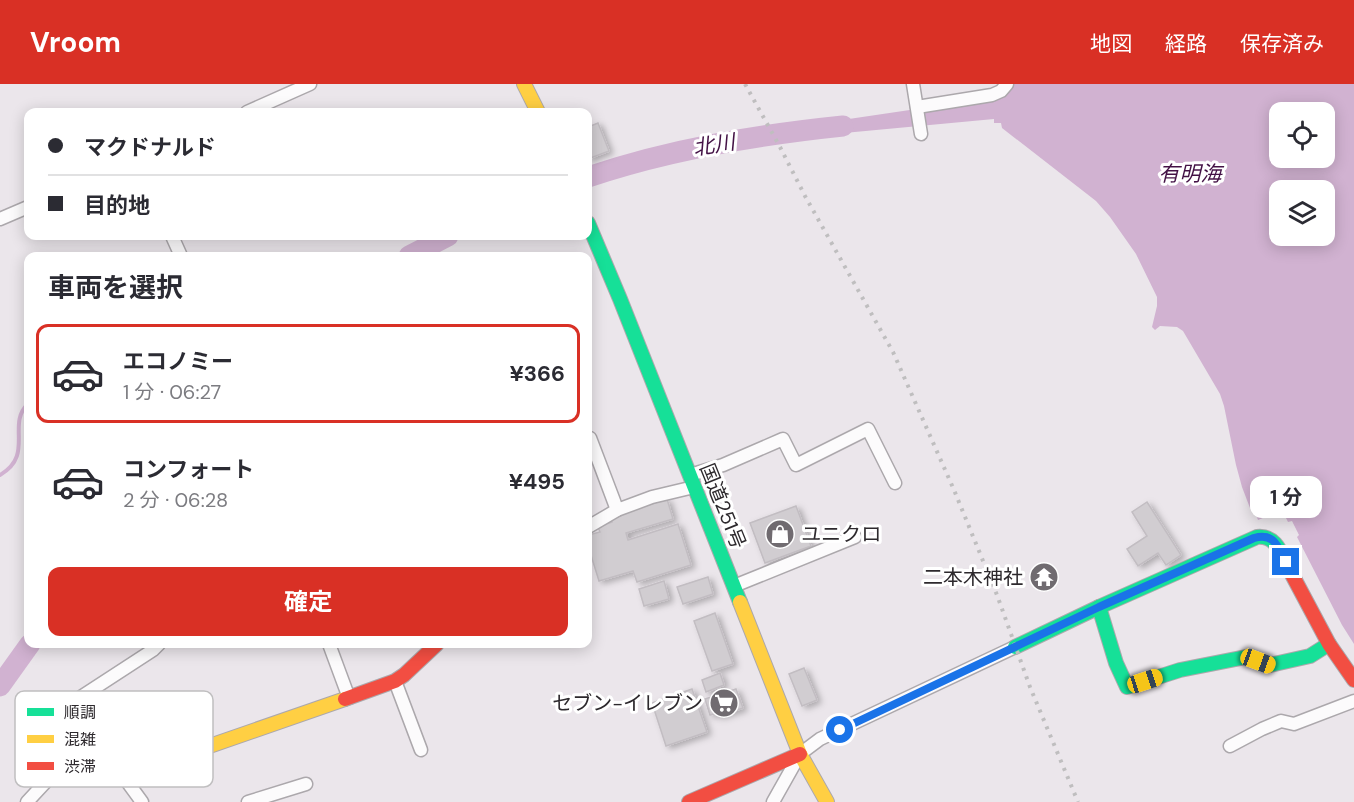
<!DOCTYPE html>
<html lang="ja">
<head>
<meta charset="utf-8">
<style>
  :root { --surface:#fff; --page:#f2f2f3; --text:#2b2b33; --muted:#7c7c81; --line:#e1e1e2; --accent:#d93025 }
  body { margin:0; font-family:"DM Sans","Noto Sans JP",sans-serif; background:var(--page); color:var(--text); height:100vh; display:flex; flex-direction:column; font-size:22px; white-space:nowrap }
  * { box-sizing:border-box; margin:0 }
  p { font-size:20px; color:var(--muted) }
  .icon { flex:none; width:33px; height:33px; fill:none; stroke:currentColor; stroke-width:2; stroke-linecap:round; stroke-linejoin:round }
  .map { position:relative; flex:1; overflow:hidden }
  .sheet { position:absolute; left:24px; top:168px; width:568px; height:396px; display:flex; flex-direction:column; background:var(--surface); border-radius:12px; box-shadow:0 3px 15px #0003 }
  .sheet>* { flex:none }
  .banner { position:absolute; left:24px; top:24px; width:568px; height:132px; border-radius:12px; box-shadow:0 3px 15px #0003; display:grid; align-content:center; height:132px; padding:0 24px; background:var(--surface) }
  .buttons { position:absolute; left:1269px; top:18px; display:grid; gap:12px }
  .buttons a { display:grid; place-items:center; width:66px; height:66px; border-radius:12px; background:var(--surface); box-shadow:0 3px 15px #0003; font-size:30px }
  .end { position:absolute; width:27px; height:27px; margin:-14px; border:8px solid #1a73e8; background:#fff; box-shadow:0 0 0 3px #fff }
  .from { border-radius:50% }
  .bubble { position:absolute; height:42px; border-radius:12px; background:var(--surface); box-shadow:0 3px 15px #0003; font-size:20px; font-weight:700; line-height:42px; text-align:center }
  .car { position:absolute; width:18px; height:36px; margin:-18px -9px; border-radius:8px; box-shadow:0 0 4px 2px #0007; background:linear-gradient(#f5c518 24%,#345 0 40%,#f5c518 0 76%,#345 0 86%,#f5c518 0) }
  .banner b { display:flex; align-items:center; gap:21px; height:57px; font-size:22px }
  .banner b+b { border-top:2px solid var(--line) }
  .banner i { width:15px; height:15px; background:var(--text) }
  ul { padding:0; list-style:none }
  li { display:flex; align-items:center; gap:18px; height:99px; margin:0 12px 9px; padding:0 12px; border:3px solid transparent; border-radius:12px }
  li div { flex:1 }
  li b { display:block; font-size:22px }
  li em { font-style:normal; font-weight:700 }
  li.selected { border-color:var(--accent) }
  li>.icon { width:54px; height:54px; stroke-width:1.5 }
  h2 { padding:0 24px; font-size:27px; line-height:72px }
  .primary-button { display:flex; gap:12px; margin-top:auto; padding:12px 24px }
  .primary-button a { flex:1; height:69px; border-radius:12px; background:var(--accent); color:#fff; font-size:24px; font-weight:700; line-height:69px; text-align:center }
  header { display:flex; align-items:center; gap:36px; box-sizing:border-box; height:84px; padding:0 30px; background:var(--accent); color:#fff }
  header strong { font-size:28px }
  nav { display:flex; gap:33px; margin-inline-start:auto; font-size:21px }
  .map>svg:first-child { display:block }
</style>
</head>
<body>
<header>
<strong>Vroom</strong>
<nav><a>地図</a><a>経路</a><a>保存済み</a></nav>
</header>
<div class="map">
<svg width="1354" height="718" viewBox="0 0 1354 718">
  <defs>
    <filter id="shadow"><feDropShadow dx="4" dy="2.5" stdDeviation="3" flood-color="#0004"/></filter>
  </defs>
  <rect width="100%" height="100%" fill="#ebe6eb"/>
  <path fill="#d1b2d1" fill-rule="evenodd" d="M1010,0h344v560l-12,-19 -45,-88 2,-2 -7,-14 -4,1 -6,-12 -24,10 -4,-10 -4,-2 -8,-21 -6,-22 -12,-59 -4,-12 -37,-63 -6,-4 -17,-1 -5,4 -3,-3 5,-21v-9l-21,-43 -26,-37 -14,-16 -94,-73 -1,-5h-7v-4l-150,14 -2,-13 149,-22zM1280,28h44v46h-44zM1280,106h44v46h-44z"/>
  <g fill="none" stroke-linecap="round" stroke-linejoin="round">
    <path stroke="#d1b2d1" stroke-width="4" d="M0,391c35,-20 6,-51 28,-71"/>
    <g stroke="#d1b2d1" stroke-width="21">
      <path d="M588,93c83,-28 168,-42 255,-51"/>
      <polyline points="409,172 448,152"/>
      <polyline points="0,602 30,560"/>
    </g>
  </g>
  <g fill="#d1cdd1" stroke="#c2bdc2" stroke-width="1.5" filter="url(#shadow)">
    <polygon points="598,39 609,67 588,75 588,43"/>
    <polygon points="667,415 673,435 626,449 628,456 678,440 691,481 637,498 633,487 599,497 590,468 588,468 588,451 600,448 598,443 612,438 611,435 619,430"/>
    <polygon points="1147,418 1181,471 1166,481 1158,469 1138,482 1127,465 1147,452 1132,428"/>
    <polygon points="796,422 811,462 765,479 750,439"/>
    <polygon points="708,493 713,510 683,520 677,503"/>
    <polygon points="664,497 669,515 644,522 639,505"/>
    <polygon points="715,529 733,580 712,587 694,537"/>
    <polygon points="804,584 817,616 802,622 789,590"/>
    <polygon points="720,589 724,601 706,608 702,596"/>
    <polygon points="692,605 707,648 666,662 652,619"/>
    <polygon points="736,605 743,624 719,632 718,629 710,631 705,615"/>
  </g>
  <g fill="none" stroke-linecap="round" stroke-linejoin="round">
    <g stroke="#aca8ac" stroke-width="15">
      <g id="street">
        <polyline points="913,0 921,50"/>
        <polyline points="917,23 992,11 1001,7 1007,0"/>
        <polyline points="247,28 310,0"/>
        <polyline points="0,135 28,123"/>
        <polyline points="172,152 181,172"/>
        <polygon points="590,354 617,426 614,417"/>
        <polyline points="690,391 723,381 783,355 796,381 868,345 895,399"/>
        <polyline points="588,443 617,426 652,413 694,403"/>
        <polyline points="734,502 855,453"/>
        <polyline points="329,560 349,614"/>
        <polyline points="395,597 421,666"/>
        <polyline points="148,633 177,673"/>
        <polyline points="1230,662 1262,645 1281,637 1294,640 1354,617"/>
        <polyline points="27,718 80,661 89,654"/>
        <polyline points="142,718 123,692 89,654 67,622 153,566 159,560"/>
        <polyline points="248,718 306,700"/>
        <polyline points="773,718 800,670 820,655 1015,563"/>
      </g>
    </g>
    <g stroke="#aca8ac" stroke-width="16">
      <g id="fast">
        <polyline points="588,139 620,215 740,518"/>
        <polyline points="1099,523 1116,579 1127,603 1180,586 1246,573 1270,581 1310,572 1329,560"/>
        <path d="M1015,563l84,-40 158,-70c19,-2 24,16 31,30"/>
      </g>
    </g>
    <g stroke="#aca8ac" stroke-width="16">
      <g id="slow">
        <polyline points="524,0 538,28"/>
        <polyline points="740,518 800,670 827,718"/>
        <polyline points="123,692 345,615"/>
      </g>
    </g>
    <g stroke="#aca8ac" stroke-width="16">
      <g id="jam">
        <polyline points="1288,483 1329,560 1354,596"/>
        <polyline points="345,615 395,597 404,591 437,560"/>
        <polyline points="689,718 800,670"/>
      </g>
    </g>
    <use href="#street" stroke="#fcfbfc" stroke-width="12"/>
    <use href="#fast" stroke="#16e098" stroke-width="14"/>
    <use href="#slow" stroke="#ffcf43" stroke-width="14"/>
    <use href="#jam" stroke="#f24e42" stroke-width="14"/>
    <polyline stroke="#bfbebf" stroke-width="4" stroke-dasharray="3 6" stroke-linecap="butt" points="745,0 780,63 805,112 893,268 954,406 997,511 1030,603 1078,718"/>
  </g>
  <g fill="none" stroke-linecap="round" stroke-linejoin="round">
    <path stroke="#1a73e8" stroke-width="8" d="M840,646l259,-123 155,-69c21,-6 24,10 32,24"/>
  </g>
  <defs>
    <g id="shop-disc" transform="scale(1.5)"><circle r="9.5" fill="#706b70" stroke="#fff"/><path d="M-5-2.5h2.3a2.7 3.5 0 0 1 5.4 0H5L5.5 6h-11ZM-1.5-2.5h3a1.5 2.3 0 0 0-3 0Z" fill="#fff"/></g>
    <g id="temple-disc" transform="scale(1.5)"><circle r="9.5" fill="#706b70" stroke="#fff"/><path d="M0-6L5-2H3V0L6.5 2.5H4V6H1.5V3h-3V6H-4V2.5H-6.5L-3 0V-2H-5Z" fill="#fff"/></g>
    <g id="supermarket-disc" transform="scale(1.5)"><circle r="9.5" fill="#706b70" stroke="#fff"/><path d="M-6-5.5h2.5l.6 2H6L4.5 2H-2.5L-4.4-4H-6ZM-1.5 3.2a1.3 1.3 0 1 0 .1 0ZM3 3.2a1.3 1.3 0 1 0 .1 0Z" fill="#fff"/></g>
  </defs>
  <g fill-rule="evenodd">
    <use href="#shop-disc" x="780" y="450"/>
    <use href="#temple-disc" x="1044" y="493"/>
    <use href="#supermarket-disc" x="724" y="619"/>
  </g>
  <g text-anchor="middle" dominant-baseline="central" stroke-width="6" stroke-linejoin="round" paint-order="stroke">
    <g font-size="20" fill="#2d292d" stroke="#fff">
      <text transform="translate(723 422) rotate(68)">国道251号</text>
    </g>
    <g font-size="20" fill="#2d292d" stroke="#fff" text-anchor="end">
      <text x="801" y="450" text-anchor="start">ユニクロ</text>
      <text x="1023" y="493">二本木神社</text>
      <text x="703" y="619">セブン-イレブン</text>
    </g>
    <g font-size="21" font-style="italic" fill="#431145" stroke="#fff">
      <text transform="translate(714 61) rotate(-9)">北川</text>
      <text x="1190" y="90">有明海</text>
    </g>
  </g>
  <rect x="15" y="607" width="198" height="96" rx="9" fill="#fff" stroke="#c0bfc0" stroke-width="1.5"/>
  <rect x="27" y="624" width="27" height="8" fill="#16e098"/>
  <rect x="27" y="651" width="27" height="8" fill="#ffcf43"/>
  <rect x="27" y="678" width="27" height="8" fill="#f24e42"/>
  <g font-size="16" fill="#2d292d">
    <text x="64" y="634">順調</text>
    <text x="64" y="661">混雑</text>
    <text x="64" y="688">渋滞</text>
  </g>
</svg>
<div class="buttons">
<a><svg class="icon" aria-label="locate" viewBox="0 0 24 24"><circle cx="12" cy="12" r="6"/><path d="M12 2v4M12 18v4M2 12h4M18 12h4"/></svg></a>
<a><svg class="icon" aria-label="layers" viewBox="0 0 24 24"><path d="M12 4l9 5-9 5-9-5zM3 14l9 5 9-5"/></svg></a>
</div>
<i class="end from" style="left:840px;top:646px"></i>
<i class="end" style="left:1286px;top:478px"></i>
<div class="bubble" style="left:1250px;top:392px;width:72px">1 分</div>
<i class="car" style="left:1258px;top:577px;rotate:110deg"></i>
<i class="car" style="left:1145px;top:597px;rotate:72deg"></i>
<div class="banner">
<b><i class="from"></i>マクドナルド</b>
<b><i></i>目的地</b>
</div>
<section class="sheet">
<h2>車両を選択</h2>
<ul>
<li class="selected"><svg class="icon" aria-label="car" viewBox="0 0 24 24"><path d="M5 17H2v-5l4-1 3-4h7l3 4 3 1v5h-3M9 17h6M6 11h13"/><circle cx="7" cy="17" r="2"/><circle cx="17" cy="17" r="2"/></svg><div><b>エコノミー</b><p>1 分 · 06:27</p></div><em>¥366</em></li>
<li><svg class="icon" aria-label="car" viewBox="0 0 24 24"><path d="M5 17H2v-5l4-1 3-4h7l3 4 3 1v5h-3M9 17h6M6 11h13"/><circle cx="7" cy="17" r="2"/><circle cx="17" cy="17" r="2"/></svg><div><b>コンフォート</b><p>2 分 · 06:28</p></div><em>¥495</em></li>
</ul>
<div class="primary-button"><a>確定</a></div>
</section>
</div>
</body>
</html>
